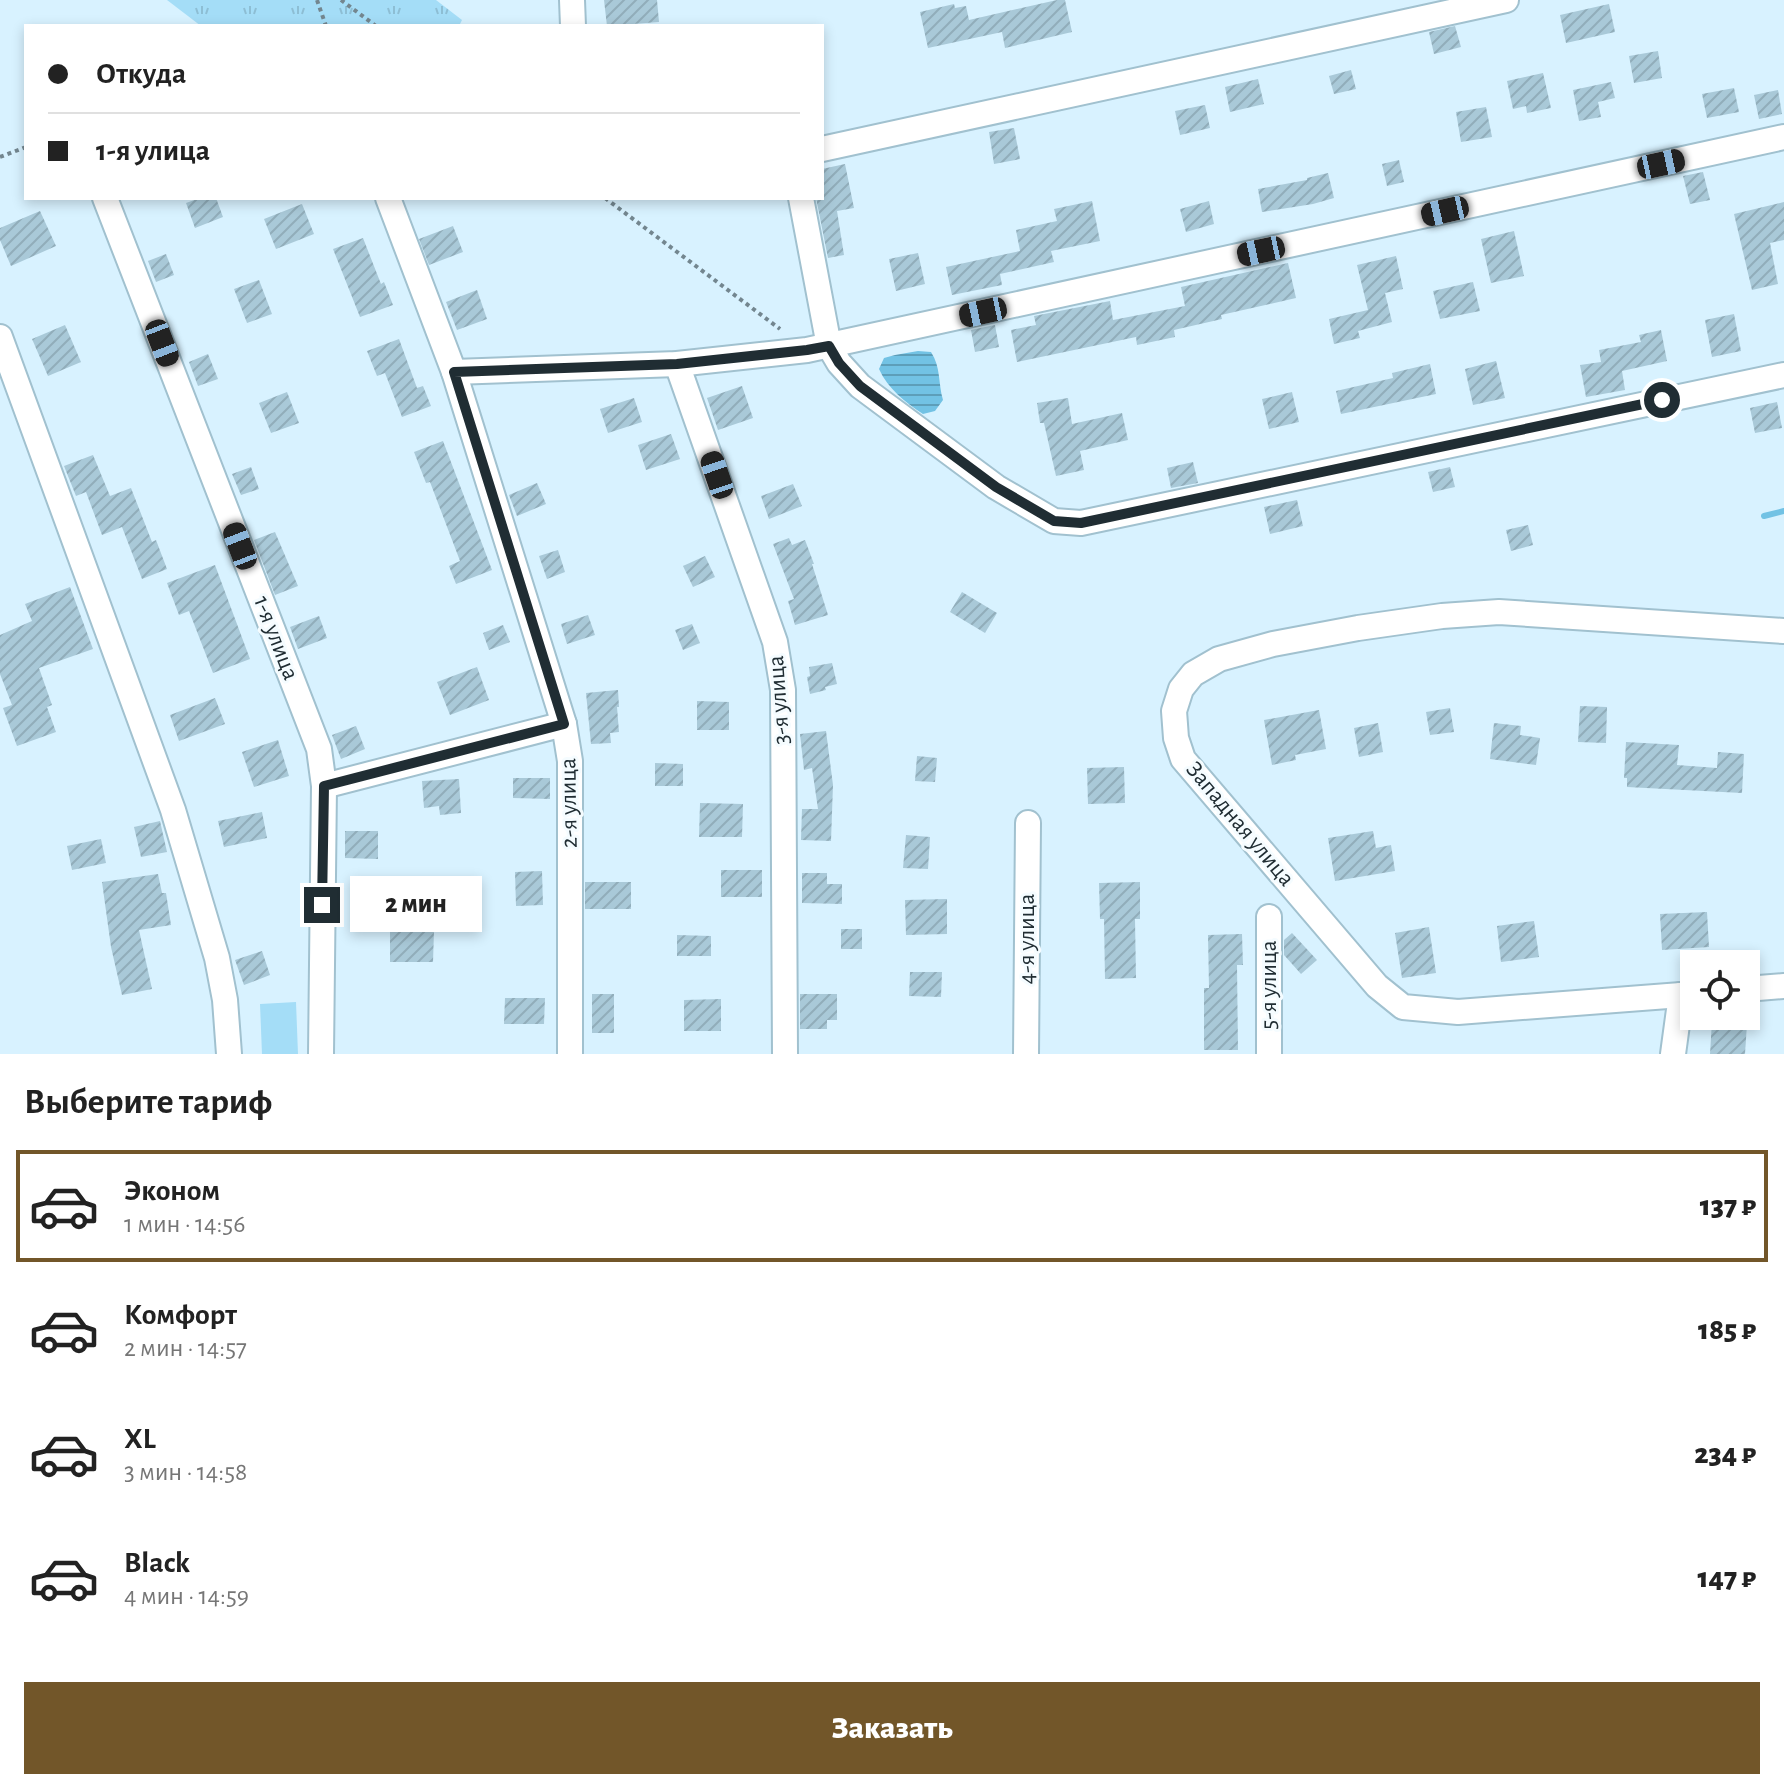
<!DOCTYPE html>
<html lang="ru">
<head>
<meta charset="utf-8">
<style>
  :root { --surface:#fff; --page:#f2f2f2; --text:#222; --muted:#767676; --line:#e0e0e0; --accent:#725629 }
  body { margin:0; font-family:"Alegreya Sans",sans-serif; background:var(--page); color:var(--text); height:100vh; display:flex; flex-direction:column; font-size:30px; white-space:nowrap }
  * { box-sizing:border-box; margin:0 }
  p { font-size:26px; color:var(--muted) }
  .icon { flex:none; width:44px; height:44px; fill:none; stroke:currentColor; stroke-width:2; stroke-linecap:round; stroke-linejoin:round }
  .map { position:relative; height:1054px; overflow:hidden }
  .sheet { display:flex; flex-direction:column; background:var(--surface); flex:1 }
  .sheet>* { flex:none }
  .banner { position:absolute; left:24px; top:24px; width:800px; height:176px; border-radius:0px; box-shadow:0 4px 12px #0003; display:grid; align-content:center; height:176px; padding:0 24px; background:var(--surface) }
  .fabs { position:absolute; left:1680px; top:950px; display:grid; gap:16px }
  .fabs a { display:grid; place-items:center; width:80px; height:80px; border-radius:0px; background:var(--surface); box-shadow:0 4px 12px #0003; font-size:40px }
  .end { position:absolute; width:36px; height:36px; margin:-18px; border:10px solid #202d33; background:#fff; box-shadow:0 0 0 4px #fff }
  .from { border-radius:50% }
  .bubble { position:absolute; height:56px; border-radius:0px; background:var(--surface); box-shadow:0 4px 12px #0003; font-size:26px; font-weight:800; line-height:56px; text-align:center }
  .car { position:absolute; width:24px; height:48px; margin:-24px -12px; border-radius:10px; box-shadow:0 0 6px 2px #0007; background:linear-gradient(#222 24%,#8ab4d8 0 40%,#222 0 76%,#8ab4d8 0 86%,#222 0) }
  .banner b { display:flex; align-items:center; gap:28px; height:76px; font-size:30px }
  .banner b+b { border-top:2px solid var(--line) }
  .banner i { width:20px; height:20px; background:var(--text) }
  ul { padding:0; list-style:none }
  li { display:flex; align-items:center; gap:24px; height:112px; margin:0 16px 12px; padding:0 8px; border:4px solid transparent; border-radius:0px }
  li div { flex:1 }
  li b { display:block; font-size:30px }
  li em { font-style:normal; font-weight:800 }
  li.current { border-color:var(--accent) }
  li>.icon { width:72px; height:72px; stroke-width:1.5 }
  h2 { padding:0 24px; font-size:36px; line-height:96px }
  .button { display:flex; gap:16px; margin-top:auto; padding:16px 24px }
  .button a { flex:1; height:92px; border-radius:0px; background:var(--accent); color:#fff; font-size:32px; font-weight:800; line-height:92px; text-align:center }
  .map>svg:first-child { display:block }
</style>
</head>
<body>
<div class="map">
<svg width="1784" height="1054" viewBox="0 0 1784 1054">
  <defs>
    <pattern id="grass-tufts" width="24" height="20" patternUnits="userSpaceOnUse" patternTransform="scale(2)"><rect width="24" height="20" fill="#a4ddf7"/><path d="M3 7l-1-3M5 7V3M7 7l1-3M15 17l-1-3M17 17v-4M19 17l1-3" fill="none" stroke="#8dbed4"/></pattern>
    <pattern id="water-rules" width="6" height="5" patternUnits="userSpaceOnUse" patternTransform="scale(2)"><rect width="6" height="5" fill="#72c2e4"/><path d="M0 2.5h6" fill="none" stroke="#5d9eb9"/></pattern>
    <pattern id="building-hatch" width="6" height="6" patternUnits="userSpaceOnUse" patternTransform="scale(2)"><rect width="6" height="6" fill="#a9c9d8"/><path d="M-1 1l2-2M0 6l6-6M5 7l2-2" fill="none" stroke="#91adba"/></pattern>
  </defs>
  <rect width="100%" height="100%" fill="#d8f2ff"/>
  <polygon fill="url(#grass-tufts)" points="167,0 436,0 462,20 459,26 201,26"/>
  <polygon fill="#a4ddf7" points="296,1002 298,1054 262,1054 260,1004"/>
  <path fill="url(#water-rules)" d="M918,351l13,1c10,15 7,31 12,48l-8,11 -12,3c-18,-12 -35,-25 -44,-45l5,-11 11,-3z"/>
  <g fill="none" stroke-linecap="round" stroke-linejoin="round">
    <polyline stroke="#72c2e4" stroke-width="6" points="1764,516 1784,511"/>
  </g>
  <g fill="url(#building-hatch)">
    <polygon points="604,0 657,0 659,22 607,26"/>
    <polygon points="1057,0 1065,0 1072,32 1005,48 1002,32 928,48 920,12 954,4 955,8 966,6 969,20"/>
    <polygon points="1609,4 1615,32 1566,43 1560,15"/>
    <polygon points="1455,26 1461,47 1434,54 1429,32"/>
    <polygon points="1658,51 1662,78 1634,83 1629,56"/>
    <polygon points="1351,70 1356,89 1334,94 1329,76"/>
    <polygon points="1543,73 1551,108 1527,113 1526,106 1513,109 1507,81"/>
    <polygon points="1258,79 1264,104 1230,112 1225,87"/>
    <polygon points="1611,82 1615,98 1598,102 1601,117 1579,121 1573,90"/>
    <polygon points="1734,88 1739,112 1707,118 1702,94"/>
    <polygon points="1778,90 1782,114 1759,119 1754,95"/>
    <polygon points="1205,105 1210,128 1180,135 1175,111"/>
    <polygon points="1486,107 1492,137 1461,142 1456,112"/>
    <polygon points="1014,128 1020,159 994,164 989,132"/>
    <polygon points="1399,160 1404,182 1387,186 1382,164"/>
    <polygon points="845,164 854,208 837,211 844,255 828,258 816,198 822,198 822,169"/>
    <polygon points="1703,172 1710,200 1690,204 1683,176"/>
    <polygon points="1328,173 1334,198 1313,204 1262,212 1258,189 1307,180 1307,178"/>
    <polygon points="200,198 216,198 223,217 195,228 186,203"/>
    <polygon points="1092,201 1100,241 1051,251 1054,262 1000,274 1002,285 952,295 946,267 1020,251 1016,230 1057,221 1054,209"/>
    <polygon points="1209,201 1214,224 1186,232 1180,209"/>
    <polygon points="1784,202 1784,240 1770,243 1778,284 1752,290 1734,214"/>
    <polygon points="302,204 314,234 276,249 264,219"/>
    <polygon points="40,211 56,246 11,266 0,240 0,228"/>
    <polygon points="453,226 463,252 429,265 419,239"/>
    <polygon points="1514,231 1524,276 1491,283 1481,239"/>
    <polygon points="363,238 381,284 384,282 393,305 360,317 333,249"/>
    <polygon points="918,253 925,284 896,291 889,259"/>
    <polygon points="166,254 174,275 156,282 148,261"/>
    <polygon points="1396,256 1403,289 1385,293 1392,322 1358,331 1360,338 1334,344 1329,319 1368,310 1357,265"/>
    <polygon points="1288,263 1296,298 1221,315 1222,319 1174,330 1175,337 1137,345 1136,337 1017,362 1011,330 1036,325 1034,316 1110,301 1113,320 1185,306 1181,287"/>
    <polygon points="259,280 272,314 247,323 234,289"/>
    <polygon points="1473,282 1480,311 1440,319 1433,291"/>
    <polygon points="477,290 487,319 457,330 446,302"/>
    <polygon points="1734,314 1741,351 1712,357 1705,320"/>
    <polygon points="65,325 81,362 48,376 32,339"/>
    <polygon points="995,325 999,347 975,352 971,330"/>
    <polygon points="1661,330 1667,361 1622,371 1625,390 1586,397 1580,365 1601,362 1599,350 1641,342 1639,335"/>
    <polygon points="399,339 417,388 423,386 431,406 402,417 385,373 377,376 367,351"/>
    <polygon points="208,354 218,379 198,386 189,362"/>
    <polygon points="1496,361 1505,398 1473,405 1465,369"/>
    <polygon points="1430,364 1436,394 1341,414 1336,391 1393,378 1392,373"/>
    <polygon points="742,386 753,418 718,430 707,398"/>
    <polygon points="287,392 299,423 271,433 259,403"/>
    <polygon points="1292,392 1299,422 1269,429 1262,399"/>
    <polygon points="634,398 642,422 608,433 600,409"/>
    <polygon points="1068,398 1072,424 1122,413 1128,440 1080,451 1084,470 1056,476 1044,423 1040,423 1037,403"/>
    <polygon points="1777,402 1782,428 1755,433 1750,408"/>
    <polygon points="671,434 680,459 646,470 638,445"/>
    <polygon points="443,441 492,570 456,584 449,566 460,561 457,553 430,482 426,483 414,452"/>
    <polygon points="93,455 110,496 131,488 152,542 156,540 167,569 142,579 122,527 102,535 86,492 76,496 64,466"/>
    <polygon points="1193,462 1198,483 1171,488 1167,468"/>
    <polygon points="251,467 259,489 241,495 232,474"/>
    <polygon points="1450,467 1455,487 1433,492 1428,472"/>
    <polygon points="537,483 546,504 517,516 509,495"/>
    <polygon points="793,484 802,506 769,519 761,496"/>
    <polygon points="1297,500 1303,526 1270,534 1264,507"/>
    <polygon points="1528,525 1533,545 1511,551 1506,530"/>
    <polygon points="275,532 298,586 275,595 254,540"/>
    <polygon points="789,538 792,545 805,540 814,564 812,564 828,615 795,625 788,601 794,599 773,544"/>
    <polygon points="558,550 565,572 547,579 539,556"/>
    <polygon points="705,556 715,577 693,587 683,566"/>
    <polygon points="215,565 250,659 213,673 189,611 179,615 167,583"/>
    <polygon points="70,587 93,649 39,668 52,705 47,707 56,732 17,746 3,708 12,705 0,674 0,635 32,621 25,604"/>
    <polygon points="962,592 997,613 985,633 950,612"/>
    <polygon points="588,615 595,635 567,644 561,624"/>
    <polygon points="319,616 327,638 298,649 290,627"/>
    <polygon points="692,624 700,643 683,650 675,630"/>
    <polygon points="503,625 510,642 489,650 483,633"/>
    <polygon points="832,663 837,684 825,687 826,690 810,694 807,677 810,676 809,667"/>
    <polygon points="477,667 489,700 450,715 437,682"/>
    <polygon points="618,690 619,707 617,707 619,732 610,733 611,743 591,744 586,693"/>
    <polygon points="215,698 225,724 179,741 170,715"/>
    <polygon points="697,701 729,702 729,730 697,730"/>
    <polygon points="1580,706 1607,707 1606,743 1578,742"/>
    <polygon points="1450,708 1454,732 1430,735 1426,712"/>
    <polygon points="1319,710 1326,749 1295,755 1296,760 1272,765 1264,720"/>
    <polygon points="1378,723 1383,752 1359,757 1354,728"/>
    <polygon points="1494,723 1521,726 1520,735 1540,738 1536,765 1490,759"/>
    <polygon points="356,726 365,749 341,759 332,735"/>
    <polygon points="826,731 833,785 831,841 801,840 802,809 818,809 812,768 804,770 800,734"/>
    <polygon points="278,740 289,776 254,787 242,752"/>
    <polygon points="1626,742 1679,745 1677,765 1717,768 1718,752 1744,754 1742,793 1627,787 1627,778 1624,778"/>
    <polygon points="917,756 937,758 935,782 915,781"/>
    <polygon points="655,763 683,764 683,786 655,786"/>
    <polygon points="1124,767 1125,803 1088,804 1087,768"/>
    <polygon points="513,778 550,778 550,799 513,798"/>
    <polygon points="459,779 461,813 440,815 439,806 424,808 422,781"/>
    <polygon points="700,803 743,804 742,837 699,837"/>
    <polygon points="262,812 267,838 224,847 218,821"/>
    <polygon points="160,821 167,852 141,857 134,827"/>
    <polygon points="345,831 378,831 378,859 345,858"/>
    <polygon points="1373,831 1376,848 1391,845 1395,871 1335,881 1328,838"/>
    <polygon points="906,835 930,837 928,869 903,868"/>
    <polygon points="101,839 106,863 72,870 67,846"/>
    <rect x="721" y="870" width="41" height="27"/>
    <polygon points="542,871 543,905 516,906 515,872"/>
    <polygon points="802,873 827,873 827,884 842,884 842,904 802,903"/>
    <polygon points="158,874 162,893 166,893 171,925 139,930 152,989 122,995 111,947 102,882"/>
    <rect x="585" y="882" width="46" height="27"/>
    <polygon points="1140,882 1140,919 1135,919 1136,978 1105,979 1104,919 1100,919 1099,883"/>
    <polygon points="362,894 380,896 379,914 362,913"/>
    <polygon points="947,899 947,934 906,935 905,900"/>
    <polygon points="1707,912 1709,947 1662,950 1660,914"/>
    <polygon points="1534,921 1539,957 1501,962 1497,926"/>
    <polygon points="1429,927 1436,973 1402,978 1395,933"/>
    <rect x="841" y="929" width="21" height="20"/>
    <polygon points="390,930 434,930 433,962 390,962"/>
    <polygon points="1292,933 1317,960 1301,974 1284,955 1284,940"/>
    <polygon points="1242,934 1243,965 1237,965 1238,1050 1204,1050 1204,988 1209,988 1208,935"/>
    <polygon points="677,935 711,936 711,956 677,956"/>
    <polygon points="262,951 270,975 244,985 235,960"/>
    <polygon points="910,972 942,972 941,997 909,996"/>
    <rect x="592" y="994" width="22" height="39"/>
    <polygon points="800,994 837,994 837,1020 827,1020 827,1029 800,1029"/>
    <polygon points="505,998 545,998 544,1024 504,1024"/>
    <polygon points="721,999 721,1031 684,1031 684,1000"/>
    <polygon points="1712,1021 1747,1024 1745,1054 1710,1054"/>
  </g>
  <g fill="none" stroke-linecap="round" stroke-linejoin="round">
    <g stroke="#a1c1cf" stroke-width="28">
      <g id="minor">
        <polyline points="572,0 573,26"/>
        <polyline points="822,149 1506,0"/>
        <polyline points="105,198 319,749 324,786 321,1054"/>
        <polyline points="388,198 454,372 564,724 570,761 570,1054"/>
        <polyline points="801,198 829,346 839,363 860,386 996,487 1054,521 1081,523 1784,375"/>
        <polyline points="0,337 173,810 217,958 225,1000 229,1054"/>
        <polyline points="677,364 775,642 783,690 785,1054"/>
        <polyline points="454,372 677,364 807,350 1784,137"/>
        <polyline points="324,786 564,724"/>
        <polyline points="1746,989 1784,986"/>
        <polyline points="1694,994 1458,1012 1403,1007 1377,986 1183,759 1176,738 1174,711 1181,689 1193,674 1219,659 1273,644 1358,628 1442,616 1499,612 1784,631"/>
        <polyline points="1026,1054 1028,823"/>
        <polyline points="1269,1054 1269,917"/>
        <polyline points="1673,1054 1681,995"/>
      </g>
    </g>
    <g stroke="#73868f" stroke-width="4" stroke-dasharray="4 4" stroke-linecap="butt">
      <polyline points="317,0 326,26"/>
      <polyline points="341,0 376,26"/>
      <polyline points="0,157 26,147"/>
      <polyline points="605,198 780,329"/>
    </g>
    <use href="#minor" stroke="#fff" stroke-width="24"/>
  </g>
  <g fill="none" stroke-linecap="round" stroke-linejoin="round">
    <polyline stroke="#202d33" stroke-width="10" points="322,905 324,786 564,724 454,372 677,364 807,350 829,346 839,363 860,386 996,487 1054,521 1081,523 1662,400"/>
  </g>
  <g text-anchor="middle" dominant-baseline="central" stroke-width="6" stroke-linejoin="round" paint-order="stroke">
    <g font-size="24" fill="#202d33" stroke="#f5fcff">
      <text transform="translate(276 638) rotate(69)">1-я улица</text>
      <text transform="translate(779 700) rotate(-94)">3-я улица</text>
      <text transform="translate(569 803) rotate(-91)">2-я улица</text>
      <text transform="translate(1240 824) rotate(50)">Западная улица</text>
      <text transform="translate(1027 939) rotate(-90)">4-я улица</text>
      <text transform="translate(1269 985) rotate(-90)">5-я улица</text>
    </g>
  </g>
</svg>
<div class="fabs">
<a><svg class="icon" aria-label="locate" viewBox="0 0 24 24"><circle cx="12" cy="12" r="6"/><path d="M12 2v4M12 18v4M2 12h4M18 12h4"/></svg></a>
</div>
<i class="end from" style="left:1662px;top:400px"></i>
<i class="end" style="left:322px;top:905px"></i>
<div class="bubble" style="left:350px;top:876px;width:132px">2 мин</div>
<i class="car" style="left:1661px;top:164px;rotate:78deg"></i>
<i class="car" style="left:1445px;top:211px;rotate:257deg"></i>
<i class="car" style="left:1261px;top:251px;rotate:258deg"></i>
<i class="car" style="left:983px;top:312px;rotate:258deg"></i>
<i class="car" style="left:162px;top:343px;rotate:159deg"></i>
<i class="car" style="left:717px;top:475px;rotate:341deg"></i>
<i class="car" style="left:240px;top:546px;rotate:339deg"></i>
<div class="banner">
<b><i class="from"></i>Откуда</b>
<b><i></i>1-я улица</b>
</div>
</div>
<section class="sheet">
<h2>Выберите тариф</h2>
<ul>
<li class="current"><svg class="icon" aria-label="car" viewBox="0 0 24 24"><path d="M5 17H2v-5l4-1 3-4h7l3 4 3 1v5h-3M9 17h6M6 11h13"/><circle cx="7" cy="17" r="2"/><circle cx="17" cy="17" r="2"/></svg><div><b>Эконом</b><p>1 мин · 14:56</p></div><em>137 ₽</em></li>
<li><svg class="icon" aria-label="car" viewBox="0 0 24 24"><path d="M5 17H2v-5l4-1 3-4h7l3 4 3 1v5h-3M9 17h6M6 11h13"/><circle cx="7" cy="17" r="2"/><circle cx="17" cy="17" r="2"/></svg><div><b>Комфорт</b><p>2 мин · 14:57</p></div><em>185 ₽</em></li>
<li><svg class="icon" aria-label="car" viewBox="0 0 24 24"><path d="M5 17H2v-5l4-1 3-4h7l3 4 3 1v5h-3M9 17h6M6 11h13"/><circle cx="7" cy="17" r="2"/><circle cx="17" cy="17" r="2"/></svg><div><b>XL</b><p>3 мин · 14:58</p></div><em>234 ₽</em></li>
<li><svg class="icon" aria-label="car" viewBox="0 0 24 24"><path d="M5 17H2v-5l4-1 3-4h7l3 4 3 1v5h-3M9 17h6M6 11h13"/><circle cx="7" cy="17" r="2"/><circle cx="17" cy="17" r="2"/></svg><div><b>Black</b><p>4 мин · 14:59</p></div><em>147 ₽</em></li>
</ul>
<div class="button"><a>Заказать</a></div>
</section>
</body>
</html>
